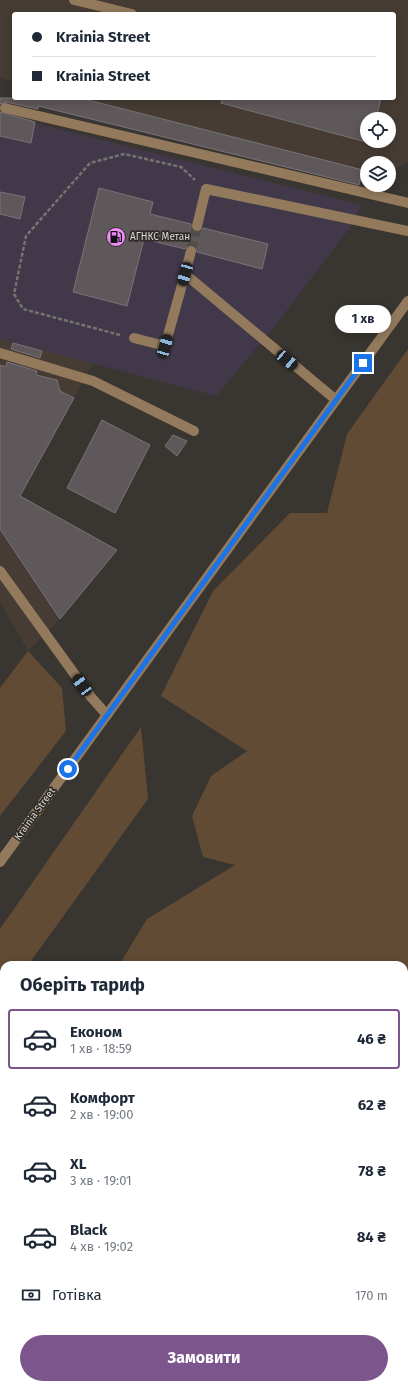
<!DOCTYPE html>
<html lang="uk">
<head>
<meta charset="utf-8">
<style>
  :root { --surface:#fff; --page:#f2f2f3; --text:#1f2937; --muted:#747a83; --line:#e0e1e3; --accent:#7d558d }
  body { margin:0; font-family:"Fira Sans",sans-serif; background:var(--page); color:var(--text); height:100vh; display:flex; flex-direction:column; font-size:15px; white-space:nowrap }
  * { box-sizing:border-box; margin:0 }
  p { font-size:13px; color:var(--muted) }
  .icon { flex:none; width:22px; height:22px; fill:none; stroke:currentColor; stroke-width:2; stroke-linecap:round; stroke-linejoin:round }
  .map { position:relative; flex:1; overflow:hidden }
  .sheet { position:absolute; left:0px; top:961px; width:408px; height:428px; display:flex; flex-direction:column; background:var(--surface); border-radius:12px 12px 0 0; box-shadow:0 2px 10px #0003 }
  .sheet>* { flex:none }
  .banner { position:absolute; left:12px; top:12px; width:384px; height:88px; border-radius:4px; box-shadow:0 2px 10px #0003; display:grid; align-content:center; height:88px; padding:0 20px; background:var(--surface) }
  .controls { position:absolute; left:360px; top:112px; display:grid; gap:8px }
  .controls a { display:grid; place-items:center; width:36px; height:36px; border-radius:50%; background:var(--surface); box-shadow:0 2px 10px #0003; font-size:20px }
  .end { position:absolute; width:18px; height:18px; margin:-9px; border:5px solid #1a73e8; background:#fff; box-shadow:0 0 0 2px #fff }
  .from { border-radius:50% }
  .bubble { position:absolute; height:28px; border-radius:14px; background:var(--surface); box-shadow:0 2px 10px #0003; font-size:13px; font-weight:700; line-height:28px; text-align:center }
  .car { position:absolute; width:12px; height:24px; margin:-12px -6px; border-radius:5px; box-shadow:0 0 3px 1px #0007; background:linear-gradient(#222 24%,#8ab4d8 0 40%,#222 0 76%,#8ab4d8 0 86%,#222 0) }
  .banner b { display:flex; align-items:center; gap:14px; height:38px; font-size:15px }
  .banner b+b { border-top:1px solid var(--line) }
  .banner i { width:10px; height:10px; background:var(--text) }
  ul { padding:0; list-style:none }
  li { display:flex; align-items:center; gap:12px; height:60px; margin:0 8px 6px; padding:0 12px; border:2px solid transparent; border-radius:4px }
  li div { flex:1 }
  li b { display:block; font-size:15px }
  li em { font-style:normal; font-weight:700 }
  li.selected { border-color:var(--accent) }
  li>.icon { width:36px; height:36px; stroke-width:1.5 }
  h2 { padding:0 20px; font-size:18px; line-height:48px }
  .pay { display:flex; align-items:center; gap:10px; height:44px; padding:0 20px; font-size:15px }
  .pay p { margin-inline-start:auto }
  .button { display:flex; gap:8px; margin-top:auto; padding:8px 20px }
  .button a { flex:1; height:46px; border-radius:24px; background:var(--accent); color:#fff; font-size:16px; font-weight:700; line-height:46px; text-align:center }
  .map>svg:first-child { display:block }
</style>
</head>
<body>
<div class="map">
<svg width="408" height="1389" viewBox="0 0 408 1389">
  <rect width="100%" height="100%" fill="#393530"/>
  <g fill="#463c33" fill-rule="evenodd">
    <path d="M0,0h408v162l-19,10v-9h-22v12l-291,-77h318v-84h-380v68l-14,-4zM367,119h22v22h-22z"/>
    <polygon points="0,339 93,363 20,496 117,550 60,619 28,651 0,602"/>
  </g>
  <polygon fill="#41394a" points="35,123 362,205 349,229 275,326 216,396 0,339 0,136 30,143"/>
  <g fill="#624b35">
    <polygon points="408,349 408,1131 404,1126 404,965 119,965 147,919 235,865 203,857 192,816 211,776 247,751 161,696 213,591 290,513 327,513 347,434"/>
    <polygon points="28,651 62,688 66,731 0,816 0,688"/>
    <polygon points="141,727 148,799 28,965 4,965 4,998 0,1003 0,929"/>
    <polygon points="0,1053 4,1065 4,1385 335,1385 343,1389 0,1389"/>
    <polygon points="404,1166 408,1177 408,1243 404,1246"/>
    <polygon points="408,1346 408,1389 373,1389 376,1385 404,1385 404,1351"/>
  </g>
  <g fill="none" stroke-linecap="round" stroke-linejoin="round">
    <g stroke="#00293b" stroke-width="6">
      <polyline points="0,1212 4,1207"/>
      <polyline points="0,1318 4,1321"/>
      <polyline points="58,1385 59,1389"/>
    </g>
  </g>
  <g fill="#5f585b" stroke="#7a7376">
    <polygon points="0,98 80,98 363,170 359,185 38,106 38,109 6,102 0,104"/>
    <polygon points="222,98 381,98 376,119 367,119 367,141 370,141 370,143 221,103"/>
    <polygon points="0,112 35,122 31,143 0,136"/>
    <polygon points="99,188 153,202 150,214 191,224 191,228 195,232 199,232 203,228 268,244 262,269 197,252 196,247 192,245 187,246 185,249 144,239 127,306 73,292"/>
    <polygon points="0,192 25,197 20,219 0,214"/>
    <polygon points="13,343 42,351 40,358 11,349"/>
    <polygon points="7,362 37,371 36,375 57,380 60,391 74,398 20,496 117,550 60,619 0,529 0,365 6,367"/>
    <polygon points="102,420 150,445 115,513 67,488"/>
    <polygon points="173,435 187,441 177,456 165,446"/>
  </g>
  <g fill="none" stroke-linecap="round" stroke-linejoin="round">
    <polyline stroke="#514d49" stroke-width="10" stroke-dasharray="10 5" stroke-linecap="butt" points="191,251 197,226"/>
    <g stroke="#77736f" stroke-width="2.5" stroke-dasharray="4 2" stroke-linecap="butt">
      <polyline points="120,335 23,309 14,294 26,236 90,163 124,154 181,167 195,180"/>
      <polyline points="0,1295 4,1298"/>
      <polyline points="404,1369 408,1365"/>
      <polyline points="72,1385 74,1389"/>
      <polyline points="46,1389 50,1385"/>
    </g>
    <g stroke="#937a5d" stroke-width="10">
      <polyline points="74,0 132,14"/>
      <polyline points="5,108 408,203"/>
      <polyline points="197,226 206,189 408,231"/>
      <polyline points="191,251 185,274 336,400"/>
      <polyline points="134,338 165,346 185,274"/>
      <polyline points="0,353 93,381 194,431"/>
      <polyline points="0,571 91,697 107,715"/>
      <polyline points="0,862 408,301"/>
    </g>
  </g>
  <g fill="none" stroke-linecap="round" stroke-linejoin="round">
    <polyline stroke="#1a73e8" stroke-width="5" points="68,769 363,363"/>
  </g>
  <defs>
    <g id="fuel-disc" transform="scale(1)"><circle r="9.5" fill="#ef8bf7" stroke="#2f2b26"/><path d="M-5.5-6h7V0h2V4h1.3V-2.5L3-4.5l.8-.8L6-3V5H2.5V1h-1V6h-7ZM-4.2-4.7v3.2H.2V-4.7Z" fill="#111"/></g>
  </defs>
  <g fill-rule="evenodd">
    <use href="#fuel-disc" x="116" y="237"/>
  </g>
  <g text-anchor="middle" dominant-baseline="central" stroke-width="3.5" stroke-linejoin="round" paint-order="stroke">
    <g font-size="10" fill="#dbd8d6" stroke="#2f2b26" text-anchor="start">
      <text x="130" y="237">АГНКС Метан</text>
    </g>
    <g font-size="10" fill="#dbd8d6" stroke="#2f2b26">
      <text transform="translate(35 814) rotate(-54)">Krainia Street</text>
    </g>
  </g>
</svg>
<div class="controls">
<a><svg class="icon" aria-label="locate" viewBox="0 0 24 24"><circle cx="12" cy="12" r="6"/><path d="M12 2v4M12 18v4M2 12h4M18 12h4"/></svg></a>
<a><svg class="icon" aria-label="layers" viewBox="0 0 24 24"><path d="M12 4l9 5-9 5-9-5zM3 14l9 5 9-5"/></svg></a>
</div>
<i class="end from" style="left:68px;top:769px"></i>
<i class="end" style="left:363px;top:363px"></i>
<div class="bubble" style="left:335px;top:305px;width:56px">1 хв</div>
<i class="car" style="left:185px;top:274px;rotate:196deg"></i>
<i class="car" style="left:165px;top:346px;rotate:16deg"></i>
<i class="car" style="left:287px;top:360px;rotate:130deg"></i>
<i class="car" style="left:82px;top:685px;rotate:324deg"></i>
<div class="banner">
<b><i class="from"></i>Krainia Street</b>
<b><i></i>Krainia Street</b>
</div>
<section class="sheet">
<h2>Оберіть тариф</h2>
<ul>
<li class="selected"><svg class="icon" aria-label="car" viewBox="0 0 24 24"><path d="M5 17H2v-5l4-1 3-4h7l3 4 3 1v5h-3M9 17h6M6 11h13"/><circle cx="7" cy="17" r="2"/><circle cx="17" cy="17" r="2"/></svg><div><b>Економ</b><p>1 хв · 18:59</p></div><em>46 ₴</em></li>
<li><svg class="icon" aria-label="car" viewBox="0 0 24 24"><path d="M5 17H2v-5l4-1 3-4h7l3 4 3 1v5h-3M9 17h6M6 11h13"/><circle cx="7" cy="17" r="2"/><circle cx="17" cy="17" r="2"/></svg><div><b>Комфорт</b><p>2 хв · 19:00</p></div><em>62 ₴</em></li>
<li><svg class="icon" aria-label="car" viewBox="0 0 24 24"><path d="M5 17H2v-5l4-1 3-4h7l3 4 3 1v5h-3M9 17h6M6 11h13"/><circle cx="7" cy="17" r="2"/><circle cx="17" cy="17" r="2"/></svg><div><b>XL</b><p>3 хв · 19:01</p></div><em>78 ₴</em></li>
<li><svg class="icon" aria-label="car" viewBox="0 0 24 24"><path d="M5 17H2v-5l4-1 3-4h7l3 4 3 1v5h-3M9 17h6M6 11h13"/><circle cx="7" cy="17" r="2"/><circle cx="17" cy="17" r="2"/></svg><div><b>Black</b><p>4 хв · 19:02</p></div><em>84 ₴</em></li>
</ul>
<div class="pay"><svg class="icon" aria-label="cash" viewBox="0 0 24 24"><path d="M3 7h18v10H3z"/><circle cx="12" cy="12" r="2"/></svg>Готівка<p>170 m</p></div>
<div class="button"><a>Замовити</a></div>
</section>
</div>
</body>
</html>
